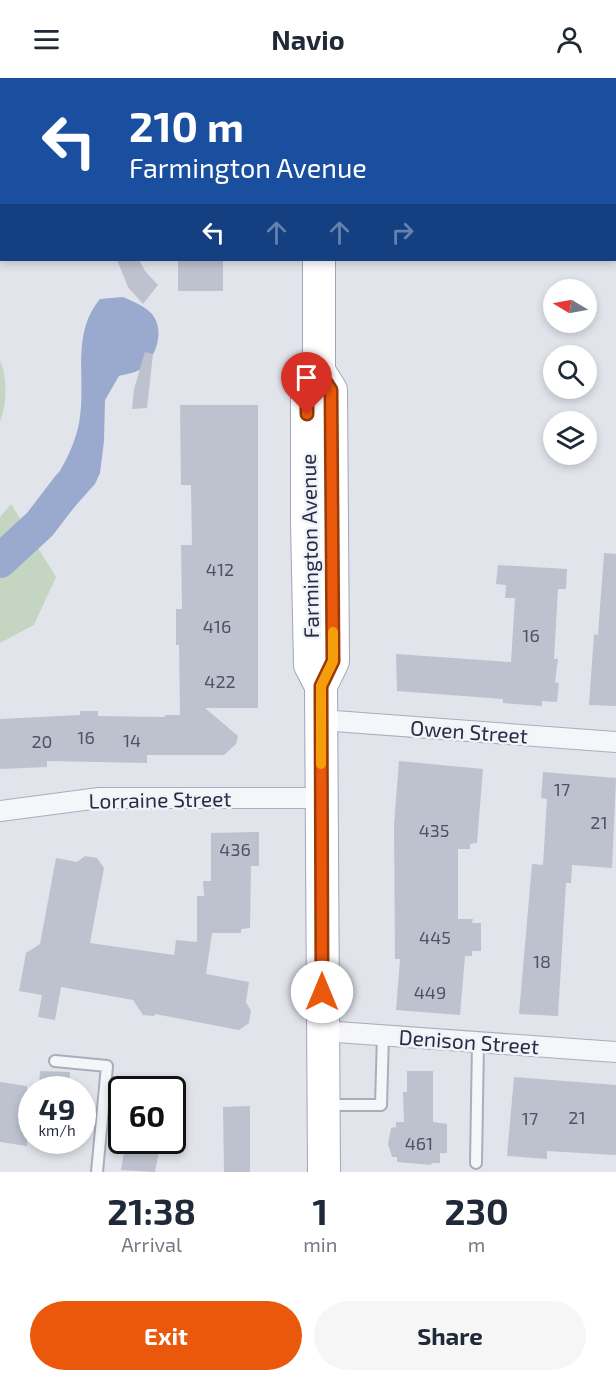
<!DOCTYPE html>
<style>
body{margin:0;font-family:"Exo 2",sans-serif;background:#f6f6f7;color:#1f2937;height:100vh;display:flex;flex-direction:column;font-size:22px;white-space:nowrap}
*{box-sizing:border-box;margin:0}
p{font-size:20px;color:#747a83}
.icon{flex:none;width:33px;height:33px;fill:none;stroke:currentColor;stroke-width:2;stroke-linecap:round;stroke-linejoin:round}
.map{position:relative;height:1094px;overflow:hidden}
.panel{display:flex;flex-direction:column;background:#fff;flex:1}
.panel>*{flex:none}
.guide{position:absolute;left:0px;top:0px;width:616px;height:183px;box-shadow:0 3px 9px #0003;background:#1a4fa0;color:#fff;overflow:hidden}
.needle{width:39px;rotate:280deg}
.fabs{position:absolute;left:543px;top:201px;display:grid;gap:12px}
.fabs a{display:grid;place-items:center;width:54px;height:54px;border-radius:50%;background:#fff;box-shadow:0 3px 9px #0003;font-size:30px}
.speed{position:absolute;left:18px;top:998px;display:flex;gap:12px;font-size:30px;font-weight:700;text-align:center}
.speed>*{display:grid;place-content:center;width:78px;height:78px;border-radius:50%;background:#fff;box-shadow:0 3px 9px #0003;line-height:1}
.speed small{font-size:15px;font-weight:400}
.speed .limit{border:3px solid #111;border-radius:9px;background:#fff;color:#111}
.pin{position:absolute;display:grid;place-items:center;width:51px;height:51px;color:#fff;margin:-62px -26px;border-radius:50% 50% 50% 0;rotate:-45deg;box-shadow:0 0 6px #0007}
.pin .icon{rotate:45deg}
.me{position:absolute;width:66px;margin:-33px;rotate:0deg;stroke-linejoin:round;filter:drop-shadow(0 0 4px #0008)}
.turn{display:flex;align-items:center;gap:21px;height:126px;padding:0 30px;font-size:27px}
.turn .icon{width:78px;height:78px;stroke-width:2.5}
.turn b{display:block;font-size:42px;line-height:51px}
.lanes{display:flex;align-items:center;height:57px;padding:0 30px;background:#0003;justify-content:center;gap:30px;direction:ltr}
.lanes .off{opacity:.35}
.eta{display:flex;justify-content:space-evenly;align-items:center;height:102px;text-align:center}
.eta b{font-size:36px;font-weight:700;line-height:42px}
.primary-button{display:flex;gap:12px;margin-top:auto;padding:12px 30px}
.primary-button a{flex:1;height:69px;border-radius:36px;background:#ea580c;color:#fff;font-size:24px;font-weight:700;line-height:69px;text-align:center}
.primary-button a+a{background:#f6f6f7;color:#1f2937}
header{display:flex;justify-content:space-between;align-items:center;height:78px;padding:0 30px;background:#fff;font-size:27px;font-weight:700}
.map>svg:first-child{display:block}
.green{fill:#c4d6c2}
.water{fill:#9aaacf}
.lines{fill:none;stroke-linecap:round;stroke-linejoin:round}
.river{stroke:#9aaacf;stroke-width:34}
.building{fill:#bec2cf}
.service-casing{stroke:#aaadba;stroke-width:14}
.minor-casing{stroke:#aaadba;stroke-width:22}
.primary-casing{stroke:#a0a5b9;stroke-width:34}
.service{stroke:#f5f6f9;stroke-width:10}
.minor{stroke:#f5f6f9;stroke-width:20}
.secondary{stroke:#fff;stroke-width:28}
.primary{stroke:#fff;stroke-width:32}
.route-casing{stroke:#983908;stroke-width:15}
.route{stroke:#ea580c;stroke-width:10}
.slow{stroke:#f59e0b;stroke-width:10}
.labels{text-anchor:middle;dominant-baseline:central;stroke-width:5;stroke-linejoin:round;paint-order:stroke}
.number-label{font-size:18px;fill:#4e5268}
.street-label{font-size:21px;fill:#282d45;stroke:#f2f3f9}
</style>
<header><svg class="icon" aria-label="menu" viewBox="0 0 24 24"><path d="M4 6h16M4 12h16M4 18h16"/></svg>Navio<svg class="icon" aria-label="person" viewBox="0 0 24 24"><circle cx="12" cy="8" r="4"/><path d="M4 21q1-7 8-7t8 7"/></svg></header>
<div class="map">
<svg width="616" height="1094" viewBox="0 0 616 1094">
<rect width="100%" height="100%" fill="#e2e4ec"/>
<!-- green -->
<path class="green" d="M0 282C8 302 7 324 0 344Z
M11 426 56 499 34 547 0 565V439Z"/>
<!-- water -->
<path class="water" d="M123 219C132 223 145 228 152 236 165 252 157 279 141 291 135 295 126 296 119 298L105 322 104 363 100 395 95 406 51 455 40 446 35 430C53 405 73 377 79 345 87 302 70 257 100 221Z"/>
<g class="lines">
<!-- river -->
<path class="river" d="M0 483 40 446 69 408"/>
</g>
<!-- building -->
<path class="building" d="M117 182H139L145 193 158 207 143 226 128 209Z
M178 182H223V213H178Z
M145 274 153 276 147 330 132 331 134 311Z
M180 327H258V630H205L238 658 236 666 224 677H147V685L47 683V689L0 691V641L80 637V633H98V638L165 639V637H180L179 567H176V531H182L181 467H192L191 407H181Z
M604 475 616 476V628L589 627 594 556 598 557Z
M498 487 567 491 566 511H558L554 581H558L555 604 559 605 557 624 542 623V628L503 625V621L397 613 396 576 511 584 515 520H505L506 507 496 506Z
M399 683 483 691 477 765 470 766V771H458V841H473L472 845H481V873H472V878H465L460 937 396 932 400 881H395L394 746Z
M543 694 616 700 612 790 572 787 571 805H566L558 938 519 936 532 786 543 787 547 721 541 720Z
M259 754V788H251L250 850 241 851V855H212L206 896 249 904 246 924 251 933 249 945 239 952 155 936 154 938 143 937 133 922 61 909 55 942 38 939 42 917 19 913 26 875 40 866 56 780 77 784 85 778 97 780 104 790 90 865 174 877 176 862 197 864V818H204L203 803H211V755Z
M40 993 70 994 69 1011H39Z
M407 993H433V1044L447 1046V1075H440V1085H432L431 1087 397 1084V1079H392L388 1066 391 1050 396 1049V1044H404L403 1014H407Z
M514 999 616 1007V1077L547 1073V1081L507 1078Z
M0 1004 27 1008V1068L0 1064Z
M250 1028V1094H224L223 1029Z
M126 1062H161L155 1094 121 1092Z"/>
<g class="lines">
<!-- service casing -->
<g class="service-casing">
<path id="service" d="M55 983 107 988 97 1094
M327 1027H381L383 957
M476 1085 478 964"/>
</g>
<!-- minor casing -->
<g class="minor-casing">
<path id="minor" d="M321 642 616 664
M0 733 99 720H321
M323 953 616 974"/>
</g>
<!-- primary casing -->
<g class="primary-casing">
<path id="primary" d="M319 2 320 0
M319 182V293L307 315V445L310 587 321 608
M319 293 331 312 333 583 321 608 324 1094"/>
</g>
<!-- service -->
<use href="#service" class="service"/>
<!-- minor -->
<use href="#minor" class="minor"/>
<!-- secondary -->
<path class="secondary" d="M288 0 299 2"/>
<!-- primary -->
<use href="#primary" class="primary"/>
</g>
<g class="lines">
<!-- route casing -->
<g class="route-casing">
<path id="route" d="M307 336V315L319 293 331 312 333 583 321 608 322 914"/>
</g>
<!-- route -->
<use href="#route" class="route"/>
<!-- slow -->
<path class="slow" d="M321 686V608L333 583V554"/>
</g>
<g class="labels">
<!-- number labels -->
<g class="number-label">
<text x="220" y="491">412</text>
<text x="217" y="548">416</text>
<text x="531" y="557">16</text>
<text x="220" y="603">422</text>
<text x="86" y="659">16</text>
<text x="132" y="662">14</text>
<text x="42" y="663">20</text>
<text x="562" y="711">17</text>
<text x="599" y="744">21</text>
<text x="434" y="752">435</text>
<text x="235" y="771">436</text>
<text x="435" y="859">445</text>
<text x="542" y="883">18</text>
<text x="430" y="914">449</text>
<text x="577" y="1039">21</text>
<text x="530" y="1040">17</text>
<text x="419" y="1065">461</text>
</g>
<!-- street labels -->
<g class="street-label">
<text transform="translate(309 468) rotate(-91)">Farmington Avenue</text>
<text transform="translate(469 653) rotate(4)">Owen Street</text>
<text transform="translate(160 721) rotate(-1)">Lorraine Street</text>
<text transform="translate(469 963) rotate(4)">Denison Street</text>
</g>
</g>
</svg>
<div class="fabs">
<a><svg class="needle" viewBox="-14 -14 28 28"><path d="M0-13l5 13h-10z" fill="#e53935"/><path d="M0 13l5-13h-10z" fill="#747a83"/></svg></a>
<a><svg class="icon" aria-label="search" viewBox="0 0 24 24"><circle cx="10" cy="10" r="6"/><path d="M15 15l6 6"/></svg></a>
<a><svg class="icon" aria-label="layers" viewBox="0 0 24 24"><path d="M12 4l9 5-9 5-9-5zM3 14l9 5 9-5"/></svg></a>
</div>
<div class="speed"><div>49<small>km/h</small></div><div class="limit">60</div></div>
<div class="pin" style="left:307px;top:336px;background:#d93025"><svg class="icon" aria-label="arrive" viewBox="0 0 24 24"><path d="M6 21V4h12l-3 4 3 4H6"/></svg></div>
<svg class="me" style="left:322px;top:914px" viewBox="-20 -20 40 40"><circle r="19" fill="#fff"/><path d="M0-13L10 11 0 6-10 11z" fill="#ea580c"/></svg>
<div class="guide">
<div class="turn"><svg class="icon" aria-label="left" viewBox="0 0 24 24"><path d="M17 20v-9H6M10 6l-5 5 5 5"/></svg><div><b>210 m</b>Farmington Avenue</div></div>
<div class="lanes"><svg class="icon" aria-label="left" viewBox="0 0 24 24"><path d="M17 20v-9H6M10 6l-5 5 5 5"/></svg><svg class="icon off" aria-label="ahead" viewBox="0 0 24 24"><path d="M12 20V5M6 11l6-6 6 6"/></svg><svg class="icon off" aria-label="ahead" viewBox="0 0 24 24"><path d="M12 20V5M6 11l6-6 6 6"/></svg><svg class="icon off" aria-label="right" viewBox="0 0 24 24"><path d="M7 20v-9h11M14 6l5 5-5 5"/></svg></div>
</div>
</div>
<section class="panel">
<div class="eta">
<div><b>21:38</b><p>Arrival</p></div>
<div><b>1</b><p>min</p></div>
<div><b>230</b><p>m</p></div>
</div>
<div class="primary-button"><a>Exit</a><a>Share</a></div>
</section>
